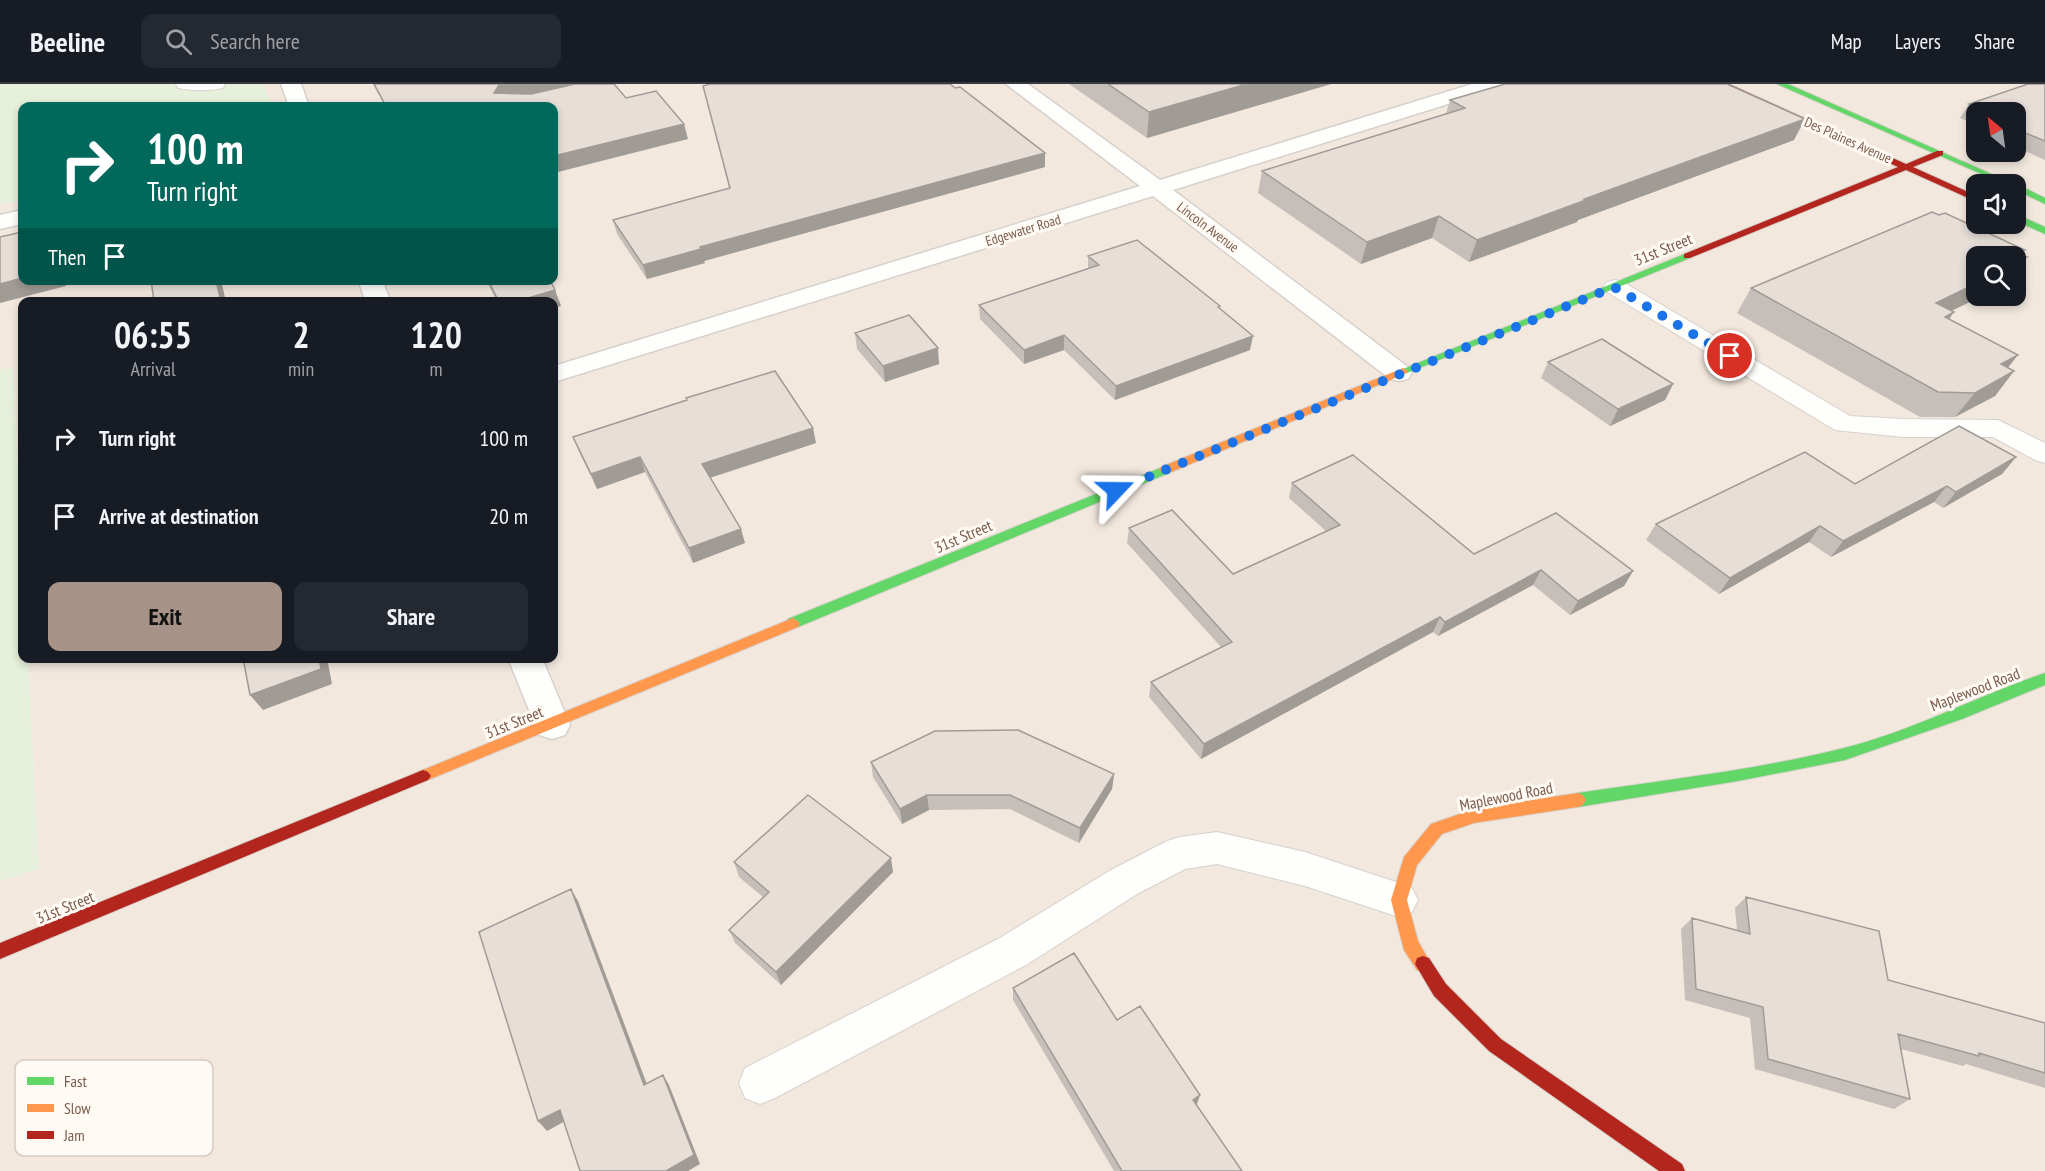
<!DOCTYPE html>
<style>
body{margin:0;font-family:"PT Sans Narrow",sans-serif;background:#242831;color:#f1f3f6;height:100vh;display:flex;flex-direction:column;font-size:22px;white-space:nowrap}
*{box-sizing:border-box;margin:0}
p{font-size:20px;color:#9ea1a6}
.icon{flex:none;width:33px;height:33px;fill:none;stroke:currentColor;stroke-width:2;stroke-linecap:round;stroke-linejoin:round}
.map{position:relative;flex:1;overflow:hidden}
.drawer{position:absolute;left:18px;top:213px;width:540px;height:366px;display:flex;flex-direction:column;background:#171b24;border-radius:12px;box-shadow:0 3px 9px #0003}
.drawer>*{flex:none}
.banner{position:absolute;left:18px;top:18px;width:540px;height:183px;border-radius:12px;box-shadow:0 3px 9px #0003;background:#00695c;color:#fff;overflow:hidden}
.needle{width:39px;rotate:331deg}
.fabs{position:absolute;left:1966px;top:18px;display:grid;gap:12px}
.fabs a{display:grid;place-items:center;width:60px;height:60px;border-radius:12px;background:#171b24;box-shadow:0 3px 9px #0003;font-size:30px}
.pin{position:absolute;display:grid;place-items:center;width:51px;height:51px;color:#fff;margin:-26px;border:3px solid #fff;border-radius:50%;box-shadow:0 2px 6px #0007}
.me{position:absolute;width:66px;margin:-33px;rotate:67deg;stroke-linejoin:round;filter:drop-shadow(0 0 4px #0008)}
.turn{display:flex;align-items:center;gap:21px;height:126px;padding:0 30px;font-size:27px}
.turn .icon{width:78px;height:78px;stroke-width:2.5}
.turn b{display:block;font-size:42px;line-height:51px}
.then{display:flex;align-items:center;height:57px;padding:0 30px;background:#0003;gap:12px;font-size:22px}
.eta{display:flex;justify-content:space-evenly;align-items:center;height:102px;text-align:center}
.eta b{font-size:36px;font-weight:600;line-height:42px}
.button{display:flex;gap:12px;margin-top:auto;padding:12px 30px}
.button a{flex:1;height:69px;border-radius:12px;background:#a69286;color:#111;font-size:24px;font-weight:600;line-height:69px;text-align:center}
.button a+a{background:#242831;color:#f1f3f6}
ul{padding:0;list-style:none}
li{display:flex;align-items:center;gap:18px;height:78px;padding:0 30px}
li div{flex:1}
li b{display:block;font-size:22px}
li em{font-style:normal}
header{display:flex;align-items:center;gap:36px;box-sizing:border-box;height:84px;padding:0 30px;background:#171b24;border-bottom:2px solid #363941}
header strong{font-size:28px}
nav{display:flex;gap:33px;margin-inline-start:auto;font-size:21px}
.search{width:420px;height:54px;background:#242831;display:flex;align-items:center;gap:15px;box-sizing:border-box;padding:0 21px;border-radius:12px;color:#9ea1a6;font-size:22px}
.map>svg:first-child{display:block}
.residential{fill:#f2e8de;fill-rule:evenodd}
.green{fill:#e7f0db}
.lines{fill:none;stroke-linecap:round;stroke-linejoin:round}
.lane-casing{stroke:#d7d1cb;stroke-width:2}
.street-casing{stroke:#d7d1cb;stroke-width:3}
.fast-casing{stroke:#d9d2cb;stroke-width:2}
.slow-casing{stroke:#d9d2cb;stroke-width:2}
.jam-casing{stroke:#d9d2cb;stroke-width:2}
.lane{fill:#fefefd;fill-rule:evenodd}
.street{fill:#fefefd;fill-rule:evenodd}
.fast{fill:#63d668;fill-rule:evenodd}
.slow{fill:#ff974d;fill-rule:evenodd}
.jam{fill:#b3261e;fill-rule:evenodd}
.wall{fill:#c6bfb9}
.shaded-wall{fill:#a19b96}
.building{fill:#e6ded7;stroke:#a19b96;stroke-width:1.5}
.route{stroke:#1a73e8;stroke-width:10;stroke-dasharray:0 18}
.labels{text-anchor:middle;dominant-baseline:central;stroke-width:6;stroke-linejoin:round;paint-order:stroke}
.far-street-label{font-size:14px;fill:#7a5c4d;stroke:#fffaf3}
.street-label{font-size:16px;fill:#7a5c4d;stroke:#fffaf3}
.key{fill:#fffaf3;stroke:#d7cbc1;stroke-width:1.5}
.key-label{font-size:16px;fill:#7a5c4d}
</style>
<header>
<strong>Beeline</strong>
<div class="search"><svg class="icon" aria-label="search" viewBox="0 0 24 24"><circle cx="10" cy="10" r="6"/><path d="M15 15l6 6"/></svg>Search here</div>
<nav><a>Map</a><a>Layers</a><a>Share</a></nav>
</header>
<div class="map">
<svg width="2045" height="1087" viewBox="0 0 2045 1087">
<rect width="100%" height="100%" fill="#f9f5f0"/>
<!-- residential -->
<path class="residential" d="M263 0H2045V1087H0V797L39 785 28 575 554 574V218H22V465L13 283 0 286V121L22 116V196H554V22H272ZM1977 28H2016V68H1977ZM1977 100H2016V140H1977ZM1977 172H2016V212H1977Z"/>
<!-- green -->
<path class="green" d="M0 0H263L272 22H22V116L0 121Z
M13 283 22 465V574L28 575 39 785 0 797V286Z"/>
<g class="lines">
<!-- lane casing -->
<g class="lane-casing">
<path id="lane" d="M176 0H225L223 4C209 7 192 7 178 4Z
M1615 196 1623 198 1850 332 1903 335 1998 336 2045 359V379L2035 376 1993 353H1903L1835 346 1607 208 1603 203 1607 198Z
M1217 748 1305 768 1399 799 1412 804 1418 816 1412 828 1399 833 1305 802 1217 780 1185 785 1137 810 1026 881 775 1014 760 1020 745 1014 739 999 745 984 998 855 1111 786 1167 757 1180 753Z"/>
</g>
<!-- street casing -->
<g class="street-casing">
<path id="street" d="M281 0H301L309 22H289Z
M1006 0H1028L1160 96 1472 0H1502L1499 4 1173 106 1408 283 1412 289 1408 295 1399 297 1390 295 1153 112 554 298V282L1140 102Z
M22 126V140L0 145V131Z
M358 196H382L391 218H366Z
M508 574H542L570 641 565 651 552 655 539 651Z"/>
</g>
<!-- fast casing -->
<g class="fast-casing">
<path id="fast" d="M1777 0H1788L2014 100H2004Z
M2015 100 2019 101 2045 114V120L2016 106Z
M2016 130 2045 143V150L2016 137Z
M1687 169 1692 172 1690 174 1407 289H1399L1398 287Z
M1165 382 1169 383 1171 386 1169 389 798 543H788L786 539 788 535Z
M2045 589V601L1962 635 1845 676 1738 697 1578 723 1573 721 1570 716 1573 711 1578 709C1666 696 1757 686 1844 664 1913 647 1977 612 2045 589Z"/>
</g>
<!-- slow casing -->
<g class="slow-casing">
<path id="slow" d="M1403 284 1408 287 1407 289 1169 389 1165 390 1159 386 1161 383Z
M793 534 800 539 798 543 428 696 423 698 418 696 415 692 418 688Z
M1578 709 1583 711 1586 716 1583 721 1578 723 1474 739 1442 750 1417 781 1407 816 1418 857 1431 880 1429 886 1423 888 1417 886 1404 866 1391 816 1404 773 1431 740 1474 725Z"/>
</g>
<!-- jam casing -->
<g class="jam-casing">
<path id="jam" d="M1718 0H1729L1906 80 1937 67H1943V71L1913 83 1977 112V118L1906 86 1690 174H1684V170L1898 83Z
M423 686 428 688 431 692 428 696 0 875V859Z
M1423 872 1429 874 1446 900 1501 955 1682 1080 1685 1087H1659L1489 967 1434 912 1415 880 1417 874Z"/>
</g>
<!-- lane -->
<use href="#lane" class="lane"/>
<!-- street -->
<use href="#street" class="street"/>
<!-- fast -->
<use href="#fast" class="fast"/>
<!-- slow -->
<use href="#slow" class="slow"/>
<!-- jam -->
<use href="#jam" class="jam"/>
</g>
<!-- wall -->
<path class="wall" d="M373 0H573L531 10 626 14 688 55 554 22H385Z
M1069 0H1331L1147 54Z
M2045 0V76L2016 63V28H1977V41L1960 34 1969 20Z
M703 2 1045 69V83L704 177 705 179 647 195 617 150 613 136 729 104Z
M1450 16 1794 56 1578 136 1577 138 1469 178 1432 154 1361 180 1258 109 1262 87 1446 30Z
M2025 166 2022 171 2027 173 2016 188V172L1951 227 1949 236 2008 284 2014 287 1995 312 1955 333H1920L1737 229 1751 204Z
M1088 172 1219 224 1250 266 1115 316 1064 266 1024 280 980 235 979 221 1088 184Z
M486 196H550L561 222 554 218H497Z
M855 249 939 280 885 298 857 265Z
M1548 278 1673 300 1665 316 1610 342 1541 294Z
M573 353 816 359 710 394 745 459 693 479 645 388 597 405 579 368Z
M2016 373 2002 390 1943 424 1934 418 1831 473 1809 458 1719 510 1646 456 1656 440 1855 400Z
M1292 399 1474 470 1633 487 1624 502 1570 531 1533 501 1438 552 1433 548 1201 675 1149 613 1151 598 1221 563 1127 459 1129 444 1233 490 1326 447 1289 414Z
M871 678 1114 690 1112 705 1079 759 1010 725 929 726 902 740 873 693Z
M734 778 893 788 781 901 735 859 729 846 763 813 739 793Z
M1746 813 1888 896 2045 939V1004L1966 980 1963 982 1901 965 1910 1015 1894 1025 1755 985 1750 934 1685 916 1681 845 1692 834 1737 846 1735 824Z
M1013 904 1117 936 1197 1021 1242 1087H1114L1013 916Z"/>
<!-- shaded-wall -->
<path class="shaded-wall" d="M504 0H573L504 16 494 9 499 1Z
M1247 0H1331L1147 54 1149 28Z
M1805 35 1794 56 1578 136 1577 138 1469 178 1477 156 1584 115Z
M684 40 688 55 554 89V72Z
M1045 69V83L704 177 705 179 647 195 643 181 700 163Z
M1439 132 1432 154 1361 180 1367 158Z
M2027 173 2016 188V179Z
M22 194V196H66V202L0 219V200Z
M216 196H221L226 218H221Z
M1977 199V212H1982L1919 243 1936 219Z
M555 206 561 222 554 224V218H515Z
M1954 228 1937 253 1945 233Z
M1064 251V266L1024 280V266Z
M1253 252 1250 266 1115 316 1116 302Z
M938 264 939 280 885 298 883 282Z
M2018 271 1999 295 2014 287 1995 312 1955 333 1975 309 2001 280Z
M1673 300 1665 316 1610 342 1618 325Z
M813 344 816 359 706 395 702 380Z
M640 373 645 388 597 405 591 390Z
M2016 373 2002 390 1943 424 1956 408Z
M1947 402 1934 418 1831 473 1843 457Z
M1820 442 1809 458 1719 510 1730 494Z
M741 445 745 459 693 479 689 464Z
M1541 486 1533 501 1438 552 1445 538Z
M1633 487 1624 502 1570 531 1578 517Z
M1440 533 1433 548 1201 675 1204 660Z
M319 574H327L332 600 263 626 250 611Z
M1114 690 1112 705 1079 759 1080 744Z
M927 711 929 726 902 740 900 725Z
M891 774 893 788 781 901 776 888Z
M571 805 578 817 651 1011 644 1001Z
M663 991 669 1001 700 1080 688 1087H666Z
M1200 1011 1196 1023 1193 1016Z
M560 1026 569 1035 547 1047 538 1037Z"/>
<!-- building -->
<path class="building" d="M374 0H504L499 1 494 9 531 10 575 0H614L626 14 656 7 684 40 554 72V22H386Z
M710 0H950L955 4 960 3 1045 69 700 163 701 165 643 181 613 136 730 104 703 2Z
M1108 0H1247L1149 28Z
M1505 0H1727L1805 35 1584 115 1586 116 1477 156 1439 132 1367 158 1262 87 1465 24 1450 16Z
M2028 0H2045V57L2016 45V28H1990L1969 20Z
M1932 128 1939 131 1945 129 2025 166 2018 170 2027 173 2016 179V172H1977V199L1936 219 1954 228 1945 233 2018 271 2001 280 2014 287 1975 309 1938 308 1751 204Z
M22 148V194L0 200V153Z
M1137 156 1220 222 1218 223 1253 252 1116 302 1064 251 1024 266 979 221 1099 181 1088 172Z
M151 196H216L221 218H154Z
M488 196H550L555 206 515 218H499Z
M909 231 938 264 883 282 855 249Z
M1602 255 1673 300 1618 325 1548 278Z
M775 287 813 344 702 380 741 445 689 464 640 373 591 390 573 353 687 316 686 314Z
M1959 342 2016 373 1956 408 1947 402 1843 457 1820 442 1730 494 1656 440 1805 368 1855 400Z
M1353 371 1474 470 1556 429 1633 487 1578 517 1541 486 1445 538 1440 533 1204 660 1151 598 1232 558 1129 444 1172 426 1233 490 1340 441 1292 399Z
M243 574H319L321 585 250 611Z
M1018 646 1114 690 1080 744 1010 711H927L900 725 871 678 935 647Z
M808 711 891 774 776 888 729 846 769 808 734 778Z
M571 805 644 1001 663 991 694 1071 666 1087H580L560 1026 538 1037 479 848Z
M1746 813 1879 847 1888 896 2045 939V989L1979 969V972L1898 950 1910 1015 1768 975 1763 923 1696 905 1692 834 1750 850Z
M1074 869 1117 936 1140 922 1200 1011 1193 1016 1242 1087H1122L1013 904Z"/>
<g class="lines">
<!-- route -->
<path class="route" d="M1116 406 1614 203 1730 272"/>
</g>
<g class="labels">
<!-- far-street labels -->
<g class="far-street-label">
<text transform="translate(1848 56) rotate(24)">Des Plaines Avenue</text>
<text transform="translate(1208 143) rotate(37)">Lincoln Avenue</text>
<text transform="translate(1023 146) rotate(-17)">Edgewater Road</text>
</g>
<!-- street labels -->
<g class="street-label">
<text transform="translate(1663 165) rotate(-22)">31st Street</text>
<text transform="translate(963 452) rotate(-23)">31st Street</text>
<text transform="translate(1975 605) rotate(-21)">Maplewood Road</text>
<text transform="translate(514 638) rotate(-22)">31st Street</text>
<text transform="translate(1506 712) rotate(-11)">Maplewood Road</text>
<text transform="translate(65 823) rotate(-22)">31st Street</text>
</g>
</g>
<!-- legend -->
<rect x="15" y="976" width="198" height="96" rx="9" class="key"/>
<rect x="27" y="993" width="27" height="8" fill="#63d668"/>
<rect x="27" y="1020" width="27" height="8" fill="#ff974d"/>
<rect x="27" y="1047" width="27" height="8" fill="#b3261e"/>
<g class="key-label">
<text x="64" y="1003">Fast</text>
<text x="64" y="1030">Slow</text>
<text x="64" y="1057">Jam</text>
</g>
</svg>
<div class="fabs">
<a><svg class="needle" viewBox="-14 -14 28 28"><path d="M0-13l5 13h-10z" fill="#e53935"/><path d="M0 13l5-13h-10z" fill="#9ea1a6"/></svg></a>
<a><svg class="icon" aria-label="sound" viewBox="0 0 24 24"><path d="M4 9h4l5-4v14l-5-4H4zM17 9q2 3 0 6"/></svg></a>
<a><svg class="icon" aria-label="search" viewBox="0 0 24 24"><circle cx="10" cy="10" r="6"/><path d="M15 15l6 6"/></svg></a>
</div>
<div class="pin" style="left:1730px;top:272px;background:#d93025"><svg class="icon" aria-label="arrive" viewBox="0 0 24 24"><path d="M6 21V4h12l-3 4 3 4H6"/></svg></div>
<svg class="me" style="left:1116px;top:406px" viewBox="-20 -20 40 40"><path d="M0-17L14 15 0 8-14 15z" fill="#1a73e8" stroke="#fff" stroke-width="4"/></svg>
<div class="banner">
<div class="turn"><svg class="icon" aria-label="right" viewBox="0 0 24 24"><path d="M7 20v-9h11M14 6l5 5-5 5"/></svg><div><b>100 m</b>Turn right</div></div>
<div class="then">Then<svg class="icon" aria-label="arrive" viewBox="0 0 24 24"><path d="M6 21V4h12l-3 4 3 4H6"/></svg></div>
</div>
<section class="drawer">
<div class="eta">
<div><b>06:55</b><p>Arrival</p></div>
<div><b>2</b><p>min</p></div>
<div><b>120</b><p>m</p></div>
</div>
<ul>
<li><svg class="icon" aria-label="right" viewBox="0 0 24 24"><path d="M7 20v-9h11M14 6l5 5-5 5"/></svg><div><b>Turn right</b></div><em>100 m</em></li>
<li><svg class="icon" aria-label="arrive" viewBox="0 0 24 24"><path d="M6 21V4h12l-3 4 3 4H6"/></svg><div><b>Arrive at destination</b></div><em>20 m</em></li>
</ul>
<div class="button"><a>Exit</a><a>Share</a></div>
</section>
</div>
